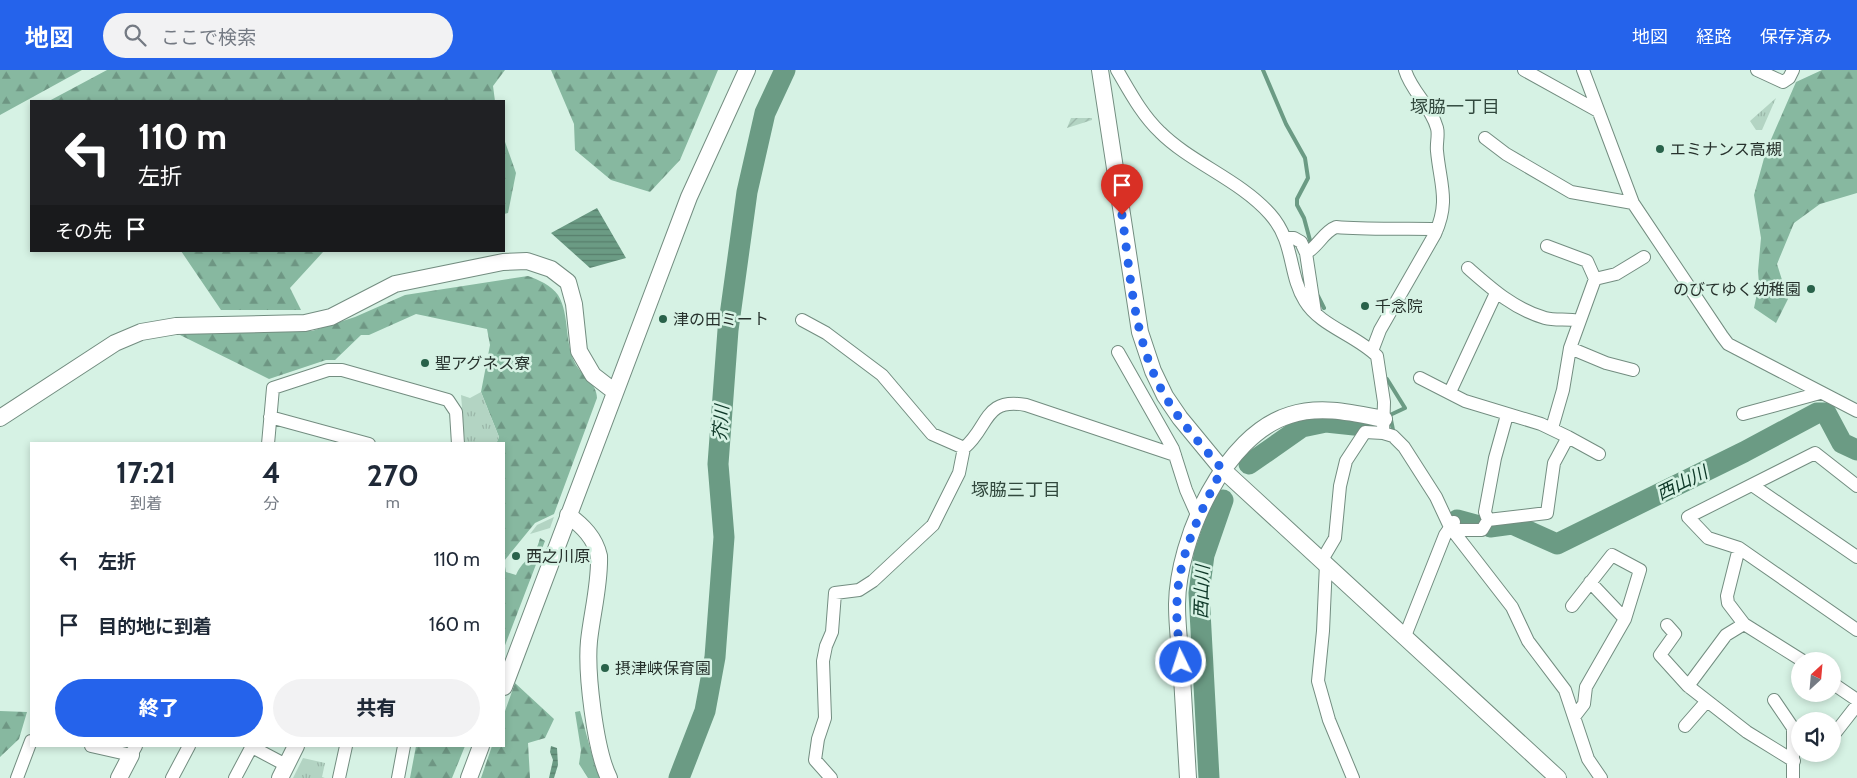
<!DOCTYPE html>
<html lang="ja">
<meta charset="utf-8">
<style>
body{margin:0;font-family:Cabin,"Noto Sans JP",sans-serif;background:#f2f2f3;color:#1f2937;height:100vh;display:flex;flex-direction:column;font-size:19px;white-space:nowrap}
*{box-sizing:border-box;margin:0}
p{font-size:16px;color:#747a83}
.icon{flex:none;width:28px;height:28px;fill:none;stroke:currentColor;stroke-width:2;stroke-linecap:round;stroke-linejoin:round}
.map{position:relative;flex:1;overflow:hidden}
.drawer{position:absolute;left:30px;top:372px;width:475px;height:305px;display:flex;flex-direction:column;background:#fff;border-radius:0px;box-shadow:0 2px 8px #0003}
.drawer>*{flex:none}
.guide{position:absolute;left:30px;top:30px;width:475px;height:152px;border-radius:0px;box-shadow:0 2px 8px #0003;background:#202124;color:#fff;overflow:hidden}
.needle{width:32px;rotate:26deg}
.tools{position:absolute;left:1791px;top:582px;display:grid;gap:10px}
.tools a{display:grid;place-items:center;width:50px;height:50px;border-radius:50%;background:#fff;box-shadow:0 2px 8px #0003;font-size:25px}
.pin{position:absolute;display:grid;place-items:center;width:42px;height:42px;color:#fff;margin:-51px -21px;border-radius:50% 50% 50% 0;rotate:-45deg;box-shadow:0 0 5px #0007}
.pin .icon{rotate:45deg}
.me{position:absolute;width:55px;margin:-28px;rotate:356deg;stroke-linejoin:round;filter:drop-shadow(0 0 4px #0008)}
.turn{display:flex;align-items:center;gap:18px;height:105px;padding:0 25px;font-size:22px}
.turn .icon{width:65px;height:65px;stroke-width:2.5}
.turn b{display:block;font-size:35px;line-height:42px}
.then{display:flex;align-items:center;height:48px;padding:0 25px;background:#0003;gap:10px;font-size:19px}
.eta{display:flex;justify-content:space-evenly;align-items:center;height:85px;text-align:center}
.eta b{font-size:30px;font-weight:800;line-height:35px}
.action{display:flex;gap:10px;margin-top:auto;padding:10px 25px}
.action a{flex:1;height:58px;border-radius:30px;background:#2563eb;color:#fff;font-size:20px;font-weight:800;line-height:58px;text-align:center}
.action a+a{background:#f2f2f3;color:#1f2937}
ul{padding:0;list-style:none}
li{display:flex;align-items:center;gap:15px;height:65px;padding:0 25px}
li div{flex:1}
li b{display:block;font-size:19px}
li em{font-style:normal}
header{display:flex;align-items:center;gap:30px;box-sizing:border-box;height:70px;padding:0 25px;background:#2563eb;color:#fff}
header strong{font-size:24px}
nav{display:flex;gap:28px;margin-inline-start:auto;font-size:18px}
.search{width:350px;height:45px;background:#f2f2f3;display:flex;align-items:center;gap:12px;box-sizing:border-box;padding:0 18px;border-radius:28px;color:#747a83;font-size:19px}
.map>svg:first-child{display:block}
.grass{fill:#b3d4c3}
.forest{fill:url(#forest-firs)}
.park{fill:url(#park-tufts)}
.garden{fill:url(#garden-furrows)}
.water{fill:url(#water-rules)}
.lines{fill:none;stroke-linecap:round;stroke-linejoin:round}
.stream{stroke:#6b9b84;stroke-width:4}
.river{stroke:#6b9b84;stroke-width:21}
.minor-casing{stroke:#738d80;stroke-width:14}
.tertiary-casing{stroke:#738d80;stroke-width:18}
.minor{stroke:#fff;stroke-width:12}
.tertiary{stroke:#fff;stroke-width:16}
.route{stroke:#2563eb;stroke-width:9;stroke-dasharray:0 16.2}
.poi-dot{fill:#29624a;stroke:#d6f2e4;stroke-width:2}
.labels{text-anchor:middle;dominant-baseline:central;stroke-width:5;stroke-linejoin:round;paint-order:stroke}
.poi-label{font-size:16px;fill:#27322d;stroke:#d6f2e4;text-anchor:start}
.neighbourhood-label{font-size:18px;fill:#32493e;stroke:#d6f2e4}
.water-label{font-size:18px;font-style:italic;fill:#0d3727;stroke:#d6f2e4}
</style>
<header>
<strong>地図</strong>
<div class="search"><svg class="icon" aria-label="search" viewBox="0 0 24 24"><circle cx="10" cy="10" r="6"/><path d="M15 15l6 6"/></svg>ここで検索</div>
<nav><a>地図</a><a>経路</a><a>保存済み</a></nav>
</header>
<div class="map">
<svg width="1857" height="708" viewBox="0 0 1857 708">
<defs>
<pattern id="forest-firs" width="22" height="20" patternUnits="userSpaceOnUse" patternTransform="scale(1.25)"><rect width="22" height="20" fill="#87b8a0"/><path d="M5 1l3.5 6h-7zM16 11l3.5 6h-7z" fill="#6e9683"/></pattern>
<pattern id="park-tufts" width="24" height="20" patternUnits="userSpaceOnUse" patternTransform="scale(1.25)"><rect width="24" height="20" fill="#b3d4c3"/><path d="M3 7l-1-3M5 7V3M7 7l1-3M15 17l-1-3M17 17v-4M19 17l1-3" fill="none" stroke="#9ab6a8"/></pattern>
<pattern id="garden-furrows" width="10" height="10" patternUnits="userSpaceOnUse" patternTransform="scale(1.25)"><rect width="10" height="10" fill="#b3d4c3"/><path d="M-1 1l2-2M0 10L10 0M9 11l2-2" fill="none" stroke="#9ab6a8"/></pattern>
<pattern id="water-rules" width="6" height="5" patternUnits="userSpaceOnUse" patternTransform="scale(1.25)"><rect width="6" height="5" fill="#6b9b84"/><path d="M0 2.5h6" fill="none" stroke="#587f6c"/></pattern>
</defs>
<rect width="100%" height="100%" fill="#d6f2e4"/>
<!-- grass -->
<path class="grass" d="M554 447 550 458 530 464 537 455Z"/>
<!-- forest -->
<path class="forest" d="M0 0H82L0 45Z
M107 0H505L493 16 495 31H49Z
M551 0H718L680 90 650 122 611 110 575 80 574 54Z
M1822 0H1857V123L1820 134 1794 153 1777 194 1788 229 1776 253 1754 238 1759 214 1758 201 1761 168 1754 125 1766 81 1796 12Z
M504 69 516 103 508 143 504 144Z
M181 181H322L323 182 290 218 301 240H221Z
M528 206C539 210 551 215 558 225 570 245 564 271 575 293 581 305 597 313 597 328L554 444 535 453 504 491 506 502 516 505C524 487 535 489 540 468L545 471 504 578V374H496L499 367 481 322 490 275 487 259 416 244 369 265H361L335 290H326L269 309 180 265 185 263 312 261 355 247 405 225Z
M515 613 554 649 545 668 528 673 530 708H481L492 676H504V644Z
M0 641 27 642 19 669 0 687Z
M580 641 595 696 602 708H588L579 694 581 680 575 642Z
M416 676H465L452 708H410Z"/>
<!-- park -->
<path class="park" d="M1776 28 1762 60H1756L1750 51Z
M481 322 499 367 496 374H465L461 325 470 328Z
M303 688 325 693 322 707 325 708H293Z"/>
<!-- garden -->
<path class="garden" d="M1071 48H1092V50L1067 58Z"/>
<!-- water -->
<path class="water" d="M597 138 626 188 590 198 551 163Z
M551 676 557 678 558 695 554 708H549L553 690 550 682Z"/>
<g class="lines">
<!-- stream -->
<path class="stream" d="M1263 0 1286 54 1305 88 1308 108 1297 129V135L1304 148 1311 174
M1318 226 1324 238
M1387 309 1405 338 1390 345 1393 360"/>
<!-- river -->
<path class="river" d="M1249 394 1302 357 1326 352 1373 357
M1457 450 1479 456
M1490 457 1512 454 1557 474 1744 382 1817 343H1826L1842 373 1857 380
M679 708 705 641 715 587 724 467 718 394 728 260 747 122 765 43 785 0
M1209 708 1199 523 1204 485 1223 430"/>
<!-- minor casing -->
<g class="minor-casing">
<path id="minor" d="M1117 0C1130 22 1142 45 1160 62 1191 93 1240 110 1270 144 1295 172 1288 204 1305 231 1320 256 1356 265 1377 286L1384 332 1383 363 1393 366 1404 377 1436 427 1450 457 1512 537 1528 571 1565 620 1588 689 1601 708
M1524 0 1598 41
M1583 0 1633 133 1722 266 1728 274 1857 341
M1757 0 1783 12 1789 8 1793 0
M1485 68 1506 84 1571 122 1633 133
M1286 168H1294L1301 172 1306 183 1315 242
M1547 176 1587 191 1595 209
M1306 183C1318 177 1323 162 1336 157 1370 160 1403 158 1437 159
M1468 198C1492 219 1514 239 1545 248 1556 251 1568 248 1579 251
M802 250 826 263 882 305 932 364 964 378C989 358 983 327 1026 335L1175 385
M1570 278 1606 293 1633 300
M1372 281 1380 260 1435 164C1450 131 1440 114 1437 81 1436 74 1439 65 1437 58 1431 36 1411 21 1405 0
M1118 282 1173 379 1186 420 1198 447
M1420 308 1465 331 1541 354 1568 367
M1450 322 1496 223
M1743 344 1820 323
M270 347 369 374
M1552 358 1563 320 1570 278 1595 209 1616 204 1644 187
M268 374 273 318 328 300H342L448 330 456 342 458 374
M1752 415 1857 487
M1857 416 1815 383 1688 447 1708 468 1739 478 1857 560
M1488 450 1485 442 1495 388 1507 345
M1453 460H1482L1488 450 1547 443 1554 393 1568 367 1599 384
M1739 478 1727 526 1728 533 1744 554
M1322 490 1335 468 1340 416 1346 391 1365 362 1383 363
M1326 494 1323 561 1318 611 1329 650 1353 708
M1590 512 1625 549
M1572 536 1612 485 1640 500 1625 549 1586 617 1584 634 1574 647
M1667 555 1675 564 1660 585 1688 616
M1405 566 1445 465 1454 452
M1832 613 1857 630
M1774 630 1793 658V708
M1685 656 1706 632
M1832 667 1857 635
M91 676 131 685 136 676
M252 677 286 695
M1794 691 1747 662 1688 616 1726 565 1744 554 1803 591
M17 708 31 671
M172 708 189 676
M235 708 252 676
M339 708 346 676
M398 708 404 676
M831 708 815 690 818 669 825 648 823 591 826 576 832 562 835 523 859 520 873 511 933 455 959 403 964 378"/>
</g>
<!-- tertiary casing -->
<g class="tertiary-casing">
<path id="tertiary" d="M1100 0 1140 262 1153 301 1165 326 1180 348 1222 399 1558 708
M0 348 115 273 141 262 176 256 305 253 331 247 395 214 503 192 527 191 551 199 568 212 574 234 579 281 593 305 615 322
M568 445C583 456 595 468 599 486 600 514 592 543 589 571 586 602 595 680 609 708
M504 617 689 127 747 0
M119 708 131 685
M280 708 296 676
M469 708 481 676
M1188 708C1186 669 1183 630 1181 590 1179 572 1177 552 1177 534 1178 469 1224 365 1290 345 1321 335 1353 343 1384 349"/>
</g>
<!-- minor -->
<use href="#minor" class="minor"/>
<!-- tertiary -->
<use href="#tertiary" class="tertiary"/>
</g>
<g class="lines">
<!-- route -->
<path class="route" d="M1122 145C1130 201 1133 262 1158 313 1174 346 1199 372 1222 399 1201 442 1178 484 1177 533 1176 553 1179 572 1181 592"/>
</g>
<!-- markers -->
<g class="poi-dot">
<circle cx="1660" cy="79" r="5"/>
<circle cx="1811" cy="219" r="5"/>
<circle cx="1365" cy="236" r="5"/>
<circle cx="663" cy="249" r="5"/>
<circle cx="425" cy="293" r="5"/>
<circle cx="516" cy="486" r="5"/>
<circle cx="605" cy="598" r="5"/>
</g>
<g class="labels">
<!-- poi labels -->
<g class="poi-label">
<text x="1670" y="79">エミナンス高槻</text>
<text x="1801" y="219" text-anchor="end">のびてゆく幼稚園</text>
<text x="1375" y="236">千念院</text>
<text x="673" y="249">津の田ミート</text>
<text x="435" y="293">聖アグネス寮</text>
<text x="526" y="486">西之川原</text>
<text x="615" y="598">摂津峡保育園</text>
</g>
<!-- neighbourhood labels -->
<g class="neighbourhood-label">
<text x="1455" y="37">塚脇一丁目</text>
<text x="1016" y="420">塚脇三丁目</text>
</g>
<!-- water labels -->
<g class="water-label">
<text transform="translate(721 353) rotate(-86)">芥川</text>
<text transform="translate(1682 413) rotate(-26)">西山川</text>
<text transform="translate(1202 522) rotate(-88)">西山川</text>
</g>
</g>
</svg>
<div class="tools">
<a><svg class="needle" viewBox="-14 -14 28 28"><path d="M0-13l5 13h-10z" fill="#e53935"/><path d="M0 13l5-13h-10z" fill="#747a83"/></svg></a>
<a><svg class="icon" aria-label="sound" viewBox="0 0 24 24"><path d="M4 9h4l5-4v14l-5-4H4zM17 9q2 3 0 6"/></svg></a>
</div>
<div class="pin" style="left:1122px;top:145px;background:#d93025"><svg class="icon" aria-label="arrive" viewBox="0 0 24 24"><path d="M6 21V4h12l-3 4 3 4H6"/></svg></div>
<svg class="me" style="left:1181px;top:592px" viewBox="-20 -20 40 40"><circle r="17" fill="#2563eb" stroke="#fff" stroke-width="3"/><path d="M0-11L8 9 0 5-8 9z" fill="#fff"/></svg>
<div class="guide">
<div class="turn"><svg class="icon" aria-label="left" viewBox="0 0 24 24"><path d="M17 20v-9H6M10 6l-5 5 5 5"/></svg><div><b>110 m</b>左折</div></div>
<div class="then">その先<svg class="icon" aria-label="arrive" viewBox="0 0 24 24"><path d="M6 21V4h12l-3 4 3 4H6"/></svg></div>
</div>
<section class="drawer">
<div class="eta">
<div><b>17:21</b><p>到着</p></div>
<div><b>4</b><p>分</p></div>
<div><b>270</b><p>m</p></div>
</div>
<ul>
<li><svg class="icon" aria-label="left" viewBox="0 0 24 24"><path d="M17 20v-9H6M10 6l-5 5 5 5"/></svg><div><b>左折</b></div><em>110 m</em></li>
<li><svg class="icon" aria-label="arrive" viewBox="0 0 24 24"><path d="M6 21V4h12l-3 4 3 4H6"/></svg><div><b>目的地に到着</b></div><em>160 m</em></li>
</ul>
<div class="action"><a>終了</a><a>共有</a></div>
</section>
</div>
